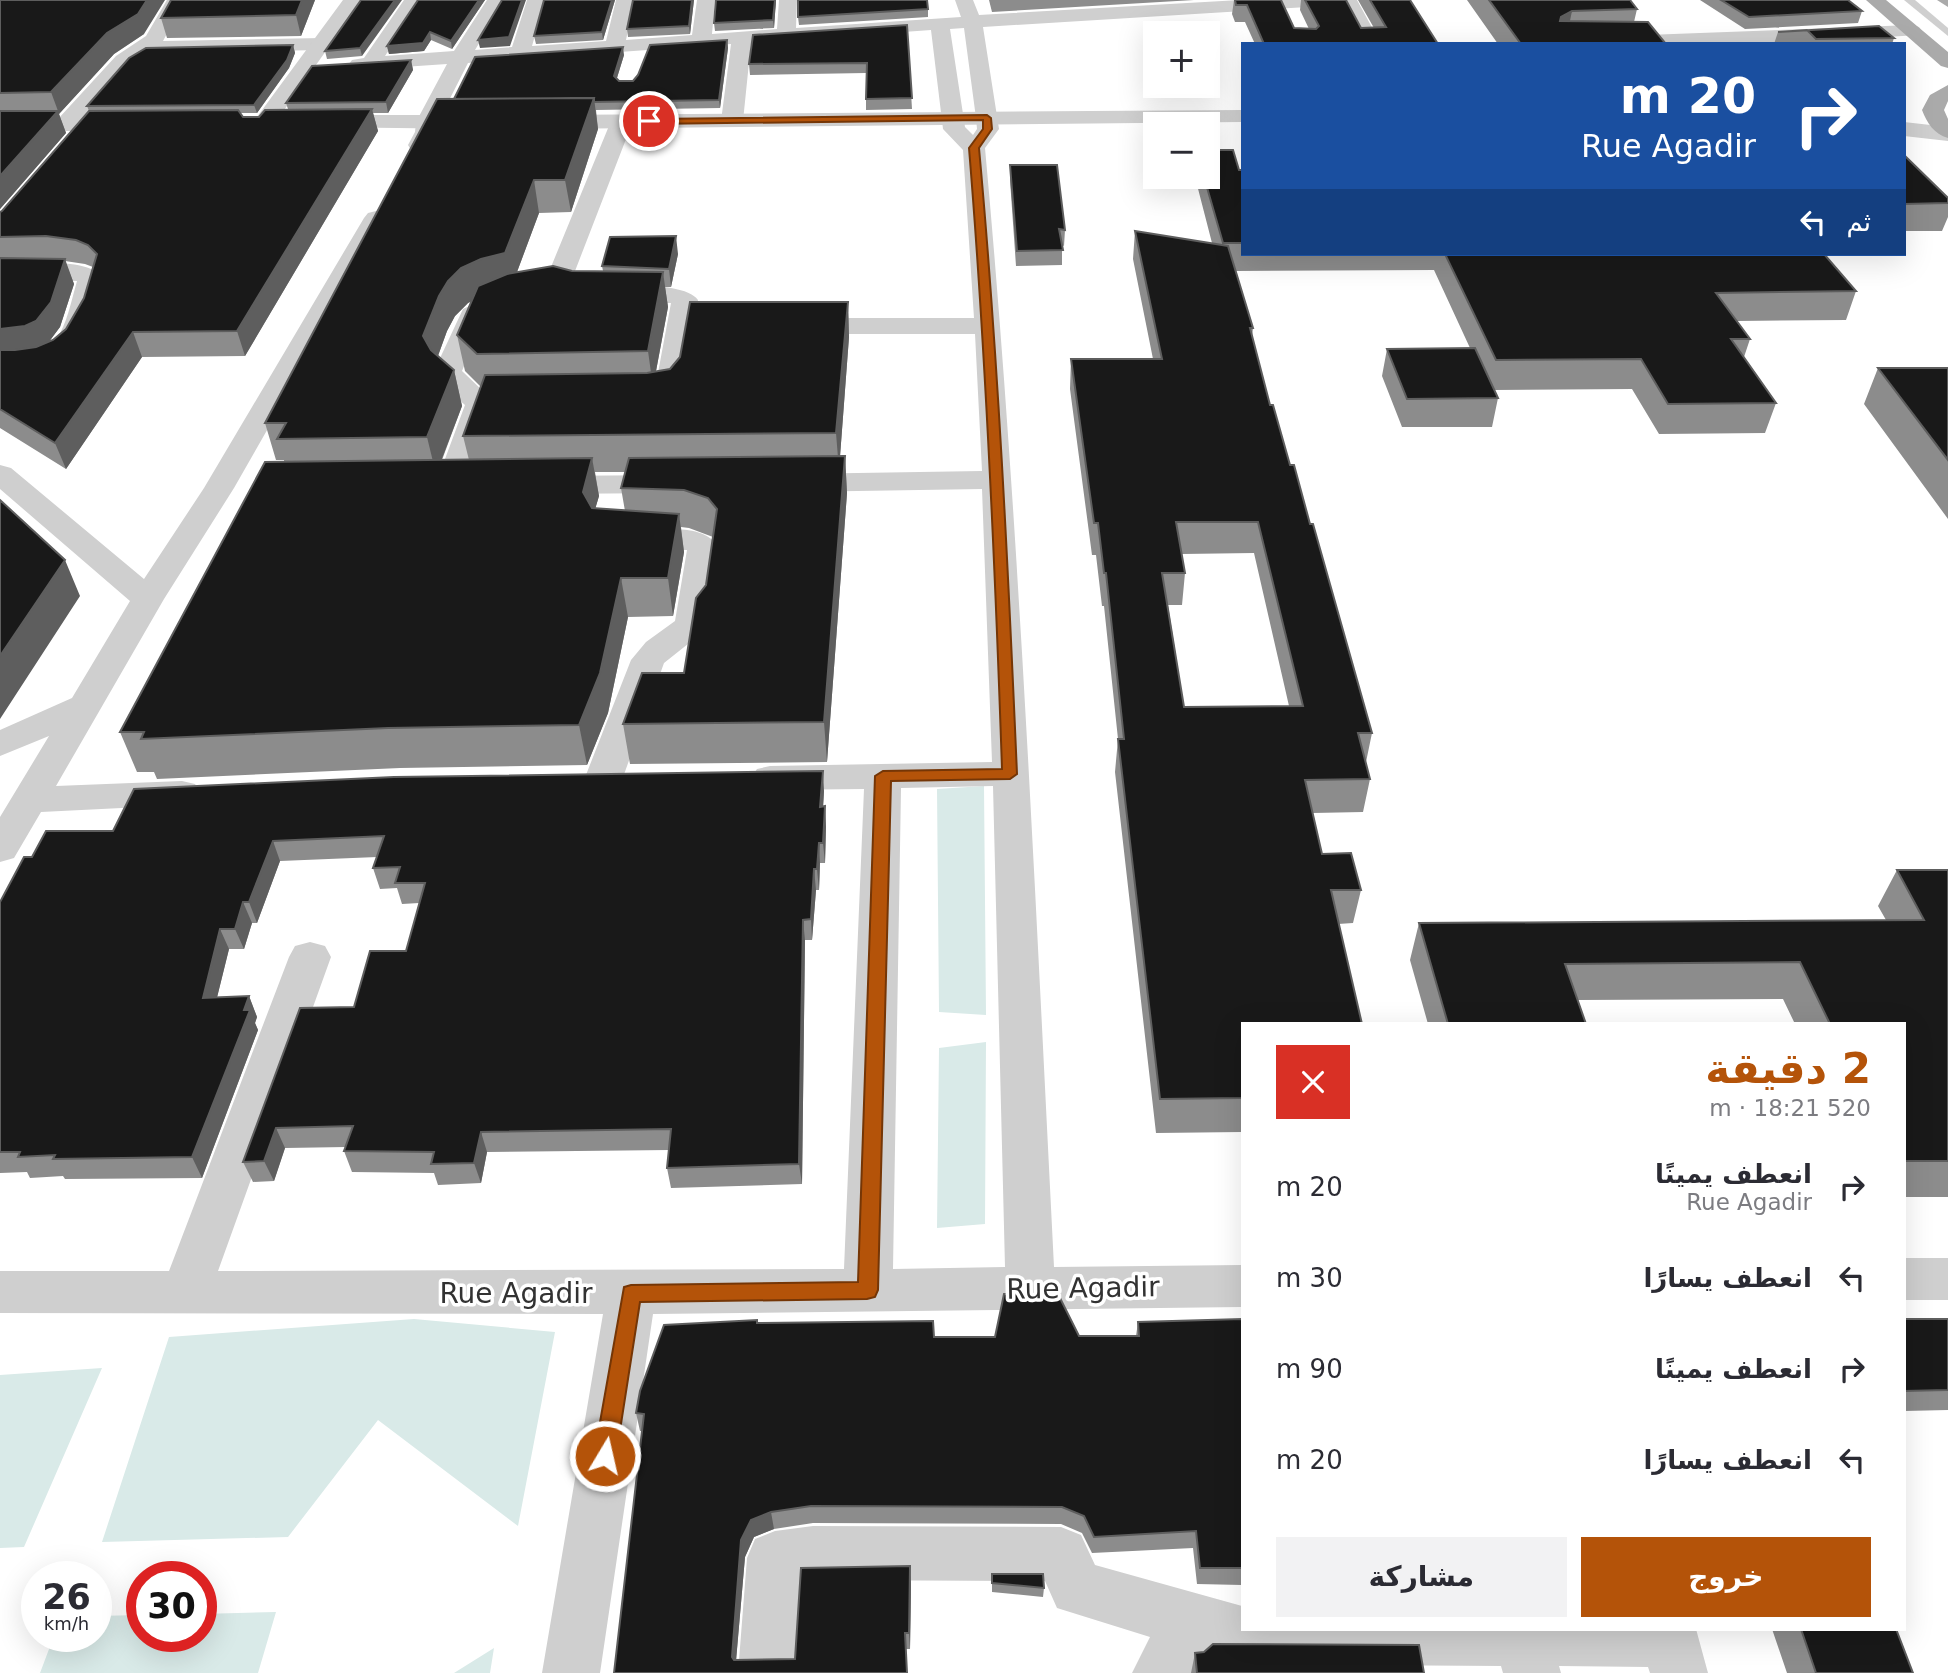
<!DOCTYPE html>
<html lang="ar">
<meta charset="utf-8">
<style>
body{margin:0;font-family:"DejaVu Sans",Cairo,sans-serif;background:#f2f2f3;color:#2b2b33;direction:rtl;height:100vh;display:flex;flex-direction:column;font-size:26px;white-space:nowrap}
*{box-sizing:border-box;margin:0}
p{font-size:23px;color:#7c7c81}
.icon{flex:none;width:38px;height:38px;fill:none;stroke:currentColor;stroke-width:2;stroke-linecap:round;stroke-linejoin:round}
.map{position:relative;flex:1;overflow:hidden;direction:ltr}
.panel{position:absolute;left:1241px;top:1022px;width:665px;height:609px;display:flex;flex-direction:column;background:#fff;border-radius:0px;box-shadow:0 7px 28px #0002;direction:rtl}
.panel>*{flex:none}
.top-card{position:absolute;left:1241px;top:42px;width:665px;height:214px;border-radius:0px;box-shadow:0 7px 28px #0002;direction:rtl;background:#1a4fa0;color:#fff;overflow:hidden}
.tools{position:absolute;left:1143px;top:21px;display:grid;gap:14px}
.tools a{display:grid;place-items:center;width:77px;height:77px;border-radius:0px;background:#fff;box-shadow:0 7px 28px #0002;font-size:35px}
.speed{position:absolute;left:21px;top:1561px;display:flex;gap:14px;font-size:35px;font-weight:700;text-align:center}
.speed>*{display:grid;place-content:center;width:91px;height:91px;border-radius:50%;background:#fff;box-shadow:0 7px 28px #0002;line-height:1}
.speed small{font-size:18px;font-weight:400}
.speed .limit{border:10px solid #d22;background:#fff;color:#111}
.pin{position:absolute;display:grid;place-items:center;width:60px;height:60px;color:#fff;margin:-30px;border:4px solid #fff;border-radius:50%;box-shadow:0 2px 7px #0007}
.me{position:absolute;width:77px;margin:-38px;rotate:9deg;stroke-linejoin:round;filter:drop-shadow(0 0 5px #0008)}
.turn{display:flex;align-items:center;gap:24px;height:147px;padding:0 35px;font-size:32px}
.turn .icon{width:91px;height:91px;stroke-width:2.5}
.turn b{display:block;font-size:49px;line-height:60px}
.then{display:flex;align-items:center;height:66px;padding:0 35px;background:#0003;gap:14px;font-size:26px}
.round{display:grid;place-items:center;flex:none;width:74px;height:74px;border-radius:0px;background:#f2f2f3}
.head{display:flex;align-items:center;justify-content:space-between;height:119px;padding:0 35px}
h1{font-size:42px;font-weight:700;line-height:52px;color:#b45309}
.action{display:flex;gap:14px;margin-top:auto;padding:14px 35px}
.action a{flex:1;height:80px;border-radius:0px;background:#b45309;color:#fff;font-size:28px;font-weight:700;line-height:80px;text-align:center}
.action a+a{background:#f2f2f3;color:#2b2b33}
ul{padding:0;list-style:none}
li{display:flex;align-items:center;gap:21px;height:91px;padding:0 35px}
li div{flex:1}
li b{display:block;font-size:26px}
li em{font-style:normal}
.map>svg:first-child{display:block}
.green{fill:#d9eae8}
.lines{fill:none;stroke-linecap:round;stroke-linejoin:round}
.service{fill:#cfcfcf;fill-rule:evenodd}
.minor{fill:#cfcfcf;fill-rule:evenodd}
.tertiary{fill:#cfcfcf;fill-rule:evenodd}
.primary{fill:#aaa;fill-rule:evenodd}
.wall{fill:#8c8c8c;fill-rule:evenodd}
.shaded-wall{fill:#5e5e5e}
.building{fill:#191919;stroke:#5e5e5e;stroke-width:2;fill-rule:evenodd}
.route{fill:#b45309;stroke:#753606;stroke-width:2}
.labels{text-anchor:middle;dominant-baseline:central;stroke-width:7;stroke-linejoin:round;paint-order:stroke}
.near-street-label{font-size:28px;fill:#323232;stroke:#fff}
</style>
<div class="map">
<svg width="1948" height="1673" viewBox="0 0 1948 1673">
<rect width="100%" height="100%" fill="#fff"/>
<!-- green -->
<path class="green" d="M984 786 986 1015 939 1012 937 789Z
M986 1042 985 1224 937 1228 939 1048Z
M414 1319 555 1332 518 1526 378 1420 288 1537 102 1542 169 1337Z
M102 1368 24 1547 0 1548V1375Z
M276 1612 258 1673H40L54 1636H96V1616L142 1615V1636H201V1614Z
M494 1648 490 1673H454Z"/>
<g class="lines">
<!-- service -->
<path class="service" d="M1904 0H1915L1948 28V36Z"/>
<!-- minor -->
<path class="minor" d="M167 0H185L163 41 322 38 329 40 332 44 329 48 322 50 148 53 130 64 74 129H58L55 124 58 119 116 56 146 36Z
M404 0H422L385 56 454 51 487 0H505L475 50 512 47 527 0H545L532 46 606 41 616 0H634L626 40 692 35 697 0H715L712 34 777 29 779 0H797L796 28 961 17 955 0H973L979 15 1240 0H1357L1381 44H1361L1341 5 983 27 999 129 985 148C1019 519 1035 893 1054 1267L1242 1265V1307L653 1314 600 1673H542L603 1314 0 1313V1271H169L289 957 295 946 310 942 325 946 331 957 218 1271 844 1269 864 789 770 790 757 787 751 778 757 769 770 766 992 762 982 489 795 492 784 489 780 483 784 477 795 474 982 471 975 334H797L788 332 784 326 788 320 797 318H974L963 150 943 129 931 30 751 43 743 121 740 126H724L721 121 731 44 468 63 438 122C437 133 433 141 427 150H411L408 145 415 132 416 122 447 64 359 70 352 68 349 64 352 60 364 58ZM964 28 976 118 977 129 973 135 965 127 950 29ZM993 786 1005 1267 893 1269 901 788Z
M1912 25 1919 27 1922 31 1919 35 1768 44H1557L1567 38Z
M622 115 630 116 633 121 570 284 578 287C604 287 683 279 698 300L682 393C672 408 652 409 635 405L631 399 635 393 655 389 671 303H578L550 295 544 284 611 121 614 116Z
M376 211 384 213 388 218 234 488 164 599 56 786 182 781 195 784 201 793 195 802 182 805 41 812 14 858 0 862V817L49 736 0 756V730L72 698 130 601 0 489V465L11 468 144 579 204 488 364 218 368 213Z
M0 263C25 264 88 256 103 278 87 344 76 378 0 373V357C61 360 63 332 77 281L0 279Z
M489 297 498 299 502 305 483 319 462 371 484 392 501 394 505 400 501 406 490 411 465 486 461 492 450 495 439 492 435 486 465 405 441 384 434 371 463 309Z
M675 475 686 478 690 484 686 490 675 493 543 494 532 491 528 485 532 479 543 476Z
M630 531C657 531 701 521 719 547L708 624 698 636 664 663 622 780 616 789 603 792 590 789 584 780 631 660 646 642 675 621 687 550 630 549 619 547 614 540 619 533Z
M1904 1258H1948V1300H1904Z
M813 1526 1061 1527 1081 1535 1095 1565 1242 1606V1629H1696L1708 1673H1650L1648 1667 1559 1666 1561 1673H1503L1501 1666 1207 1664 1197 1673H1132L1150 1637 1057 1608 1045 1581 813 1580 801 1582 796 1673H738L747 1558 755 1539 775 1531Z"/>
<!-- tertiary -->
<path class="tertiary" d="M343 0H362L265 137H249L246 132Z
M1242 110V122L545 129 537 127 534 122 537 117 545 115Z
M324 115H477L485 117 488 122 485 127 477 129 316 127 313 122 316 117Z
M0 117H127L135 119 138 124 135 129 127 131H0Z
M1904 122 1948 127V141L1904 136Z"/>
<!-- primary -->
<path class="primary" d="M1866 0H1886L1948 52V68L1941 66Z
M1937 0H1948V7Z
M1948 85V101L1944 110 1948 119V138C1934 134 1927 123 1922 110L1930 95Z"/>
</g>
<!-- wall -->
<path class="wall" d="M0 0 144 34 114 54 59 114 66 133 0 209Z
M315 0 301 36 167 38 161 18Z
M361 0 362 56 327 59 325 51Z
M418 0H485L452 49 431 40 424 51 389 54 387 46Z
M544 0H615L603 40 536 44 534 36Z
M694 0 690 34 628 37 627 29Z
M776 0 774 28 715 31 714 23Z
M989 0H1194L992 12Z
M1234 0H1281L1294 28 1309 29 1300 10 1301 0H1346L1361 28H1374L1358 0H1410L1438 44H1255L1245 22H1235L1232 14Z
M1467 0H1630L1637 9 1634 22 1666 44H1498Z
M1700 0H1848L1862 11 1858 23 1745 29Z
M928 9V17L799 25 798 17Z
M907 25 912 109 866 110V73L750 75 749 64Z
M1879 26 1894 38 1892 44H1774L1778 32Z
M727 40 728 48 720 108 596 110 598 129 571 212 539 213 517 272 603 271 602 266 678 254 671 287H665L668 307 656 371 670 369 848 302 849 337 840 456H845L847 493 827 762 630 764 623 724 684 673 706 585 713 537 689 528 681 527 684 552 673 616 628 617 608 713 587 765 400 768 157 779 154 772H137L120 732 284 461V460H276L265 423 454 99 624 55 617 78 619 81H633ZM472 301 457 335 465 371 481 387 463 436 469 460H442L462 406 454 370 438 356 447 331 455 316 468 303ZM595 472H626L621 488 625 511 595 509 599 496Z
M293 45 295 53 289 68 257 113H240L243 117H259L288 109 286 103 411 60 413 70 388 113H373L378 131 245 356 142 357 66 469 0 428V212L2 211 89 111 87 106ZM65 261 85 264 93 267 84 298 66 329 53 340 49 341 60 327 74 284Z
M1904 155 1948 198V217L1942 231H1904Z
M1010 165 1065 230 1064 246 1062 245V265L1016 266 1010 180Z
M1239 170H1242V254H1824L1856 291 1846 320 1737 321 1750 339 1744 357 1776 403 1765 433 1659 434 1632 389 1494 390 1498 398 1492 427H1402L1382 376 1387 349 1470 348 1434 270 1236 271 1253 328 1252 337 1270 405 1310 524 1372 733 1366 762 1370 779 1363 812 1313 813 1322 854 1361 890 1353 923 1338 924 1242 1024V1132L1156 1133 1115 772 1118 739 1104 606H1102L1096 555H1092L1070 389 1071 359H1153L1133 259 1135 231 1212 243 1195 177H1208ZM1254 553 1289 706 1184 707 1168 605H1182L1185 573 1182 554Z
M1878 368H1948V519L1864 404Z
M824 791 823 806H825L826 827 825 863H820L819 890H816L812 940H805L802 1184 671 1188 667 1168 669 1150 487 1152 481 1183 438 1185 434 1173 352 1172 344 1151 346 1147 285 1148 274 1181 253 1182 243 1162 354 1007 406 951 419 903 402 904 397 888 380 889 373 868 377 857 280 861 257 923H252L244 949H229L217 997 249 996 257 1017 255 1023 258 1030 202 1178 65 1179 63 1176 30 1178 27 1172 0 1173V902L32 857 113 831Z
M1897 870H1948V1197H1904V1024H1795L1783 999 1578 1000 1586 1024H1428L1410 960 1419 923 1886 920 1878 906Z
M1242 1319V1585L1197 1584 1193 1548 1092 1553 1082 1533 1061 1524 813 1523 774 1529 754 1537 745 1557 736 1660 795 1659 911 1583 910 1649H906L907 1673H614L642 1431H640L636 1413 758 1323 934 1337 1136 1336 1138 1322Z
M1904 1319H1948V1410L1904 1411Z
M992 1574 1044 1588 1043 1597 992 1592Z
M1772 1629H1896L1913 1673H1787Z
M1195 1653 1424 1673H1191Z"/>
<!-- shaded-wall -->
<path class="shaded-wall" d="M147 0H165L144 34 114 54 59 114 66 133 0 209V176L58 111 51 92 107 33Z
M302 0H315L301 36 296 15Z
M395 0H402L362 56 360 48Z
M479 0H485L452 49 451 41Z
M522 0H526L510 46 480 48 478 40Z
M612 0H615L603 40 602 32Z
M692 0H694L690 34 689 26Z
M775 0H776L774 28 773 20Z
M1572 11 1567 35 1556 42 1561 17Z
M430 32 431 40 424 51 389 54 387 46Z
M727 40 728 48 720 108 719 100Z
M293 45 295 53 289 68 257 113 254 105Z
M623 47 624 55 615 84 614 76Z
M411 60 413 70 388 113 386 102Z
M594 98 598 129 571 212 565 180Z
M372 109 378 131 245 356 237 331Z
M534 180 539 213 511 288 488 293 468 303 455 316 447 331 432 372 423 336 439 296 448 281Z
M676 236 678 254 671 287 669 269Z
M65 259 74 284 60 327 46 346 0 355V329Z
M663 272 668 307 653 387 648 351Z
M848 302 849 337 839 470 836 433Z
M133 332 142 357 66 469 55 443Z
M454 370 462 406 436 474 427 437Z
M845 456 847 493 827 762 824 722Z
M592 458 599 496 589 530 583 492Z
M679 514 684 552 673 616 668 578Z
M65 560 80 596 0 719V656Z
M621 578 628 617 608 713 587 765 579 725Z
M823 771 824 791 822 827 820 807Z
M825 806 826 827 825 863 823 843Z
M273 841 280 861 257 923 249 902Z
M819 843 820 863 819 890 817 869Z
M814 869 816 890 812 940 811 919Z
M243 902 252 923 244 949 235 929Z
M803 920 805 940 802 1184 799 1164Z
M220 929 229 949 212 1018 203 998Z
M249 996 257 1017 255 1023 258 1030 202 1178 192 1157Z
M276 1128 285 1148 274 1181 264 1161Z
M481 1132 487 1152 481 1183 474 1163Z
M771 1512 774 1529 754 1537 745 1557 735 1673 732 1657 741 1540 751 1520Z
M910 1566 911 1583 910 1649 909 1633Z"/>
<!-- building -->
<path class="building" d="M0 0H147L138 14 107 33 51 92 0 93Z
M171 0H302L296 15 161 18Z
M361 0H395L360 48 325 51Z
M418 0H479L451 41 430 32 423 43 387 46Z
M502 0H522L509 37 478 40Z
M544 0H612L602 32 534 36Z
M633 0H692L689 26 627 29Z
M716 0H775L773 20 714 23Z
M798 0H927L928 9 798 17Z
M1235 0H1281L1294 28 1316 29 1319 26 1305 0H1346L1361 28 1386 27 1370 0H1410L1438 44H1264L1247 5H1236Z
M1489 0H1630L1637 9 1572 11 1561 17 1560 21 1648 22 1666 44H1521Z
M1721 0H1848L1862 11 1749 17Z
M907 25 912 98 866 99 867 63 749 64 753 35Z
M1879 26 1894 38 1816 39 1807 30 1778 32Z
M727 40 719 100 594 102V98L454 99 475 57 623 47 614 76 619 81H633L638 75 650 45Z
M293 45 287 60 254 105 87 106 129 58 146 48Z
M411 60 386 102 286 103 312 66Z
M594 98 565 180H534L505 253 481 259 461 268 448 281 439 296 423 336 431 350 454 370 427 437 277 439 286 423H265L437 99Z
M372 109 237 331 133 332 55 443 0 409V350H15L36 347 53 340 66 329 84 298 97 254 88 245 76 240 46 236 0 237V212L2 211 89 111 238 110 243 117H259L265 110Z
M0 111H58L0 176Z
M1208 150H1233L1239 170H1242V243H1223L1204 177H1208Z
M1904 155 1948 198V203L1904 204Z
M1010 165H1057L1065 230 1059 229 1063 250 1017 251Z
M1135 231 1228 246 1253 328H1250L1270 405H1273L1290 465H1294L1310 524H1313L1372 733H1358L1370 779 1305 780 1322 854 1351 853 1361 890H1331L1362 1024H1242V1098L1160 1099 1118 739H1124L1106 573H1104L1098 523H1094L1071 359H1162ZM1176 522H1258L1303 706 1184 707 1162 573H1185Z
M676 236 669 269 602 266 610 237Z
M1445 254H1824L1856 291 1716 293 1750 339H1731L1776 403 1668 404 1641 359 1496 360Z
M0 258 65 259 51 302 36 321 25 326 0 329Z
M553 266 572 271 663 272 648 351 477 354 457 335 478 286 507 274Z
M690 302H848L836 433 463 436 485 375 647 373 670 369 680 357Z
M1475 348 1498 398 1407 399 1387 349Z
M1878 368H1948V460Z
M845 456 824 722 623 724 642 673H684L696 598 706 585 717 509 708 498 684 490 621 488 629 458Z
M592 458 583 492 592 508 679 514 668 578H621L600 673 579 725 388 728 141 739 144 732H120L265 462Z
M0 500 65 560 0 656Z
M823 771 820 807 825 806 823 843H819L817 869H814L811 919 803 920 799 1164 667 1168 671 1129 481 1132 474 1163 431 1164 434 1152 344 1151 353 1126 276 1128 264 1161 243 1162 300 1008 354 1007 370 951H406L425 883H395L400 867 373 868 384 836 273 841 249 902H243L235 929H220L203 998 249 996 244 1010H250L192 1157 53 1159 55 1155 18 1157 20 1152H0V902L24 857H32L46 831H113L134 789 394 777Z
M1897 870H1948V1161H1904V1024H1830L1800 962 1565 964 1586 1024H1448L1419 923 1924 920Z
M1004 1294H1058L1079 1336H1139L1138 1322 1242 1319V1568H1200L1196 1531 1094 1537 1084 1516 1062 1507 811 1506 771 1512 751 1520 741 1540 732 1657 734 1660 795 1659 801 1568 910 1566 909 1633H905L907 1673H614L644 1414 636 1413 640 1391 664 1325 757 1320V1323L933 1321 934 1337H995Z
M1904 1319H1948V1390L1904 1391Z
M992 1574H1043L1044 1588 992 1583Z
M1801 1629H1896L1913 1673H1816Z
M1213 1644 1419 1645 1424 1673H1197L1195 1653 1204 1652Z"/>
<!-- route -->
<path class="route" d="M987 115 991 118 992 129 979 148C998 356 1008 565 1017 774L1010 779 891 781 878 1290 875 1297 867 1299 640 1302 616 1456 613 1463 605 1466 597 1463 594 1456 624 1287 631 1285 858 1282 875 776 883 771 1002 769C995 561 986 355 969 148L983 129V120L649 124 645 121 649 119Z"/>
<g class="labels">
<!-- near-street labels -->
<g class="near-street-label">
<text transform="translate(1083 1288) rotate(-1)">Rue Agadir</text>
<text x="516" y="1293">Rue Agadir</text>
</g>
</g>
</svg>
<div class="tools">
<a>+</a>
<a>−</a>
</div>
<div class="speed"><div>26<small>km/h</small></div><div class="limit">30</div></div>
<div class="pin" style="left:649px;top:121px;background:#d93025"><svg class="icon" aria-label="arrive" viewBox="0 0 24 24"><path d="M6 21V4h12l-3 4 3 4H6"/></svg></div>
<svg class="me" style="left:605px;top:1456px" viewBox="-20 -20 40 40"><circle r="17" fill="#b45309" stroke="#fff" stroke-width="3"/><path d="M0-11L8 9 0 5-8 9z" fill="#fff"/></svg>
<div class="top-card">
<div class="turn"><svg class="icon" aria-label="right" viewBox="0 0 24 24"><path d="M7 20v-9h11M14 6l5 5-5 5"/></svg><div><b>20 m</b>Rue Agadir</div></div>
<div class="then">ثم<svg class="icon" aria-label="left" viewBox="0 0 24 24"><path d="M17 20v-9H6M10 6l-5 5 5 5"/></svg></div>
</div>
<section class="panel">
<div class="head"><div><h1>2 دقيقة</h1><p>520 m · 18:21</p></div><a class="round" style="background:#d93025;color:#fff"><svg class="icon" aria-label="close" viewBox="0 0 24 24"><path d="M6 6l12 12M18 6L6 18"/></svg></a></div>
<ul>
<li><svg class="icon" aria-label="right" viewBox="0 0 24 24"><path d="M7 20v-9h11M14 6l5 5-5 5"/></svg><div><b>انعطف يمينًا</b><p>Rue Agadir</p></div><em>20 m</em></li>
<li><svg class="icon" aria-label="left" viewBox="0 0 24 24"><path d="M17 20v-9H6M10 6l-5 5 5 5"/></svg><div><b>انعطف يسارًا</b></div><em>30 m</em></li>
<li><svg class="icon" aria-label="right" viewBox="0 0 24 24"><path d="M7 20v-9h11M14 6l5 5-5 5"/></svg><div><b>انعطف يمينًا</b></div><em>90 m</em></li>
<li><svg class="icon" aria-label="left" viewBox="0 0 24 24"><path d="M17 20v-9H6M10 6l-5 5 5 5"/></svg><div><b>انعطف يسارًا</b></div><em>20 m</em></li>
</ul>
<div class="action"><a>خروج</a><a>مشاركة</a></div>
</section>
</div>
